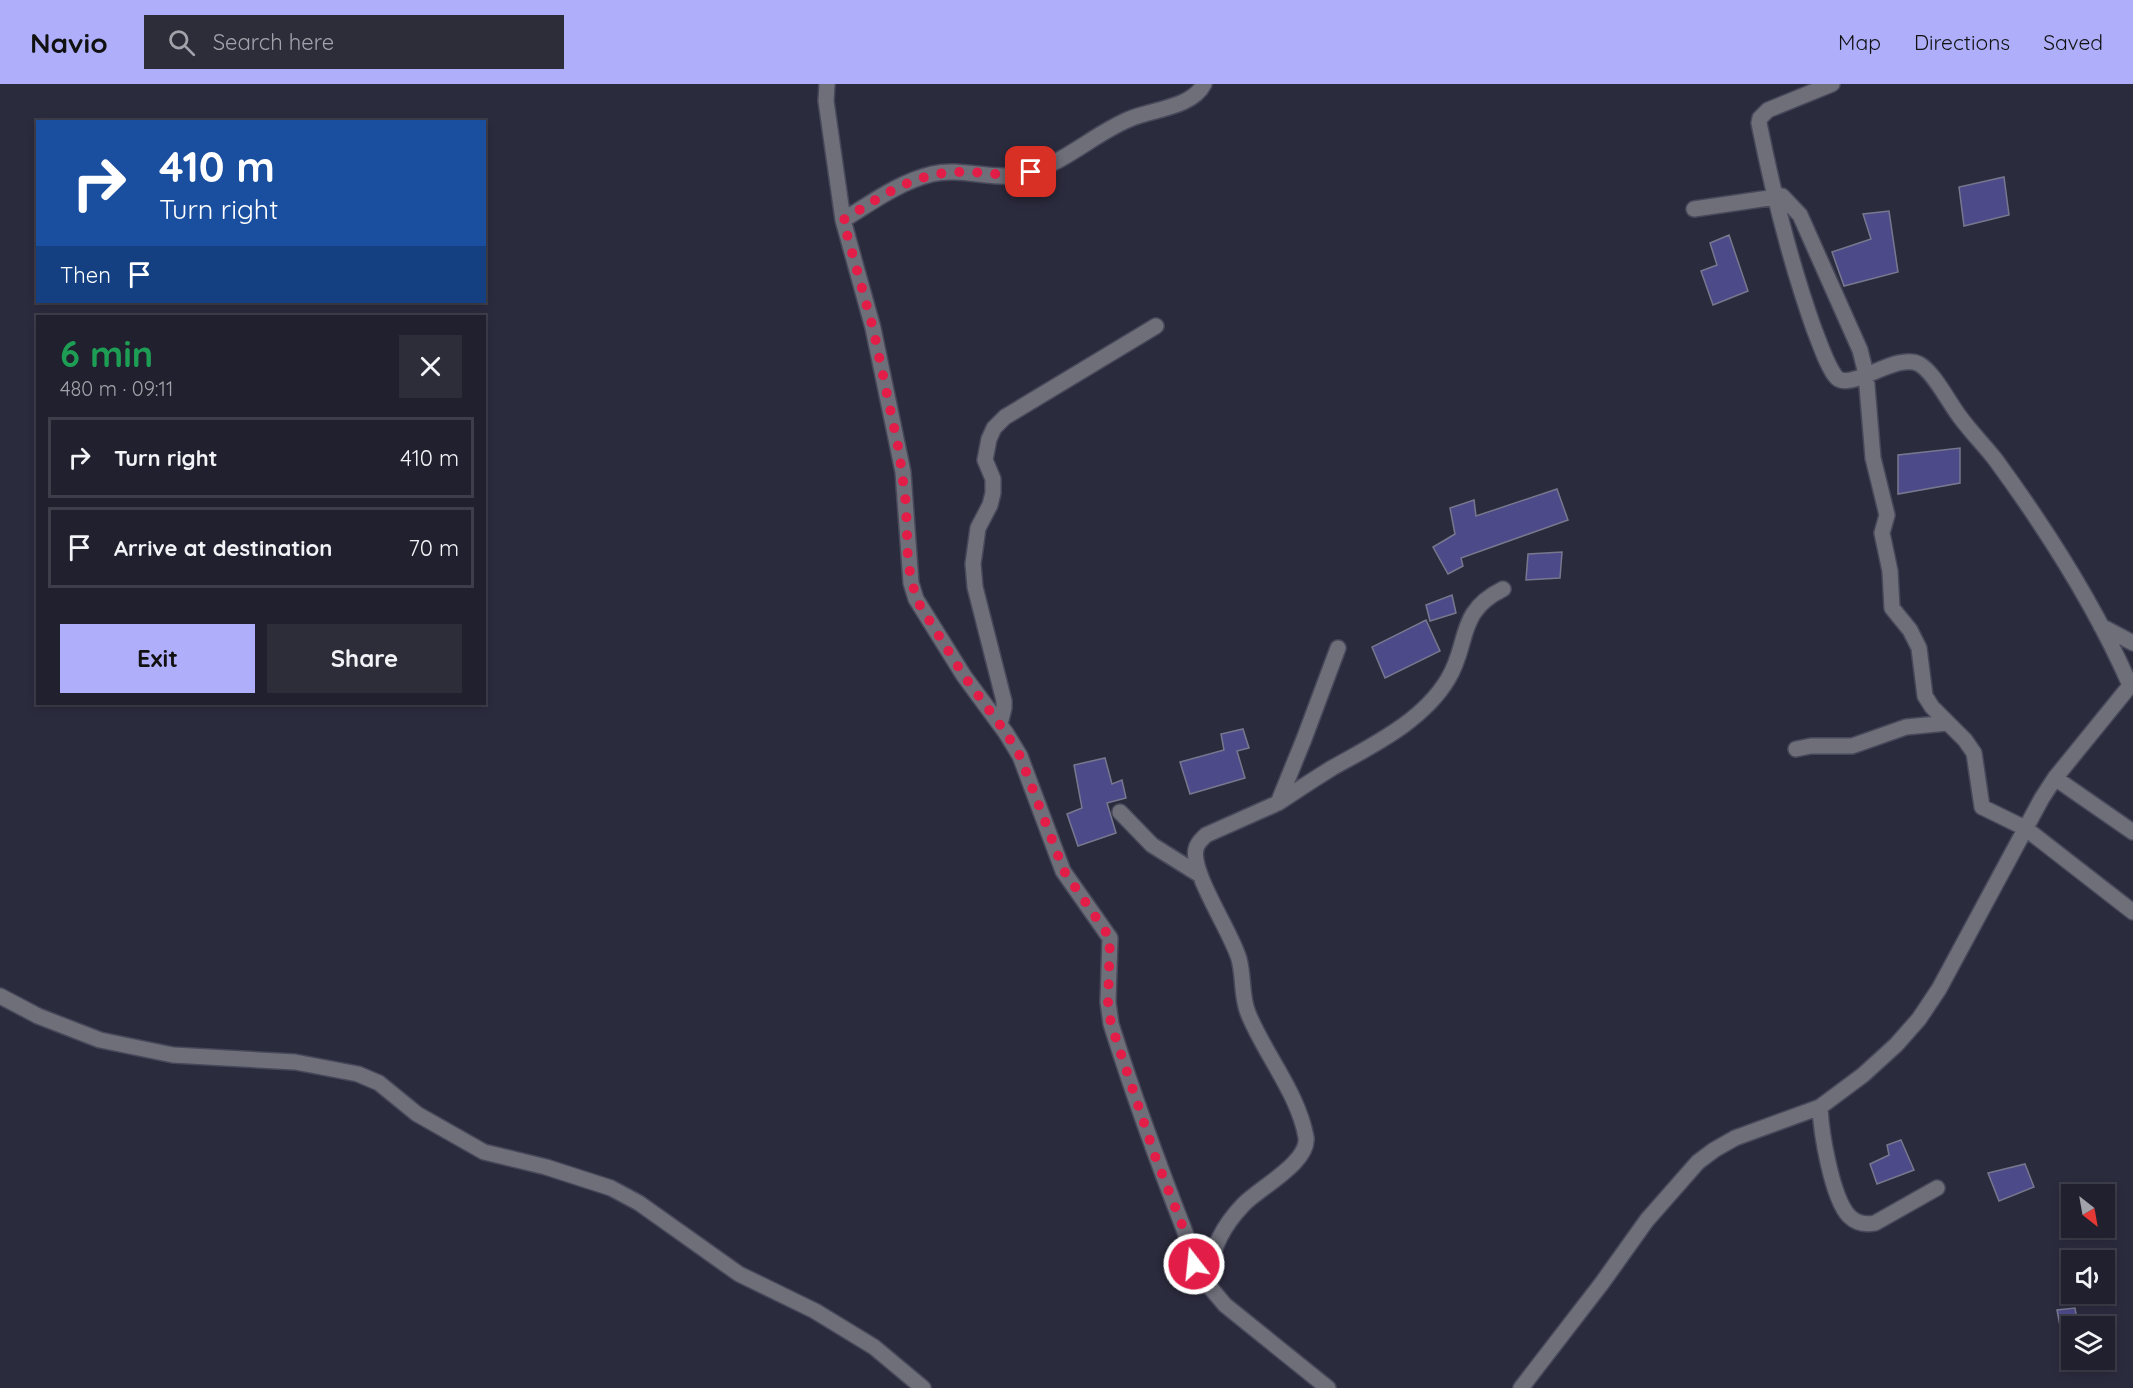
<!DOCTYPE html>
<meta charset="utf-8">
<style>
body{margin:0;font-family:Quicksand,sans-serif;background:#2d2d3a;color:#f1f3f6;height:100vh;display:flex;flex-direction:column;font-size:22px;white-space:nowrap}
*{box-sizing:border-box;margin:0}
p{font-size:20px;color:#a2a3aa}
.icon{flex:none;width:33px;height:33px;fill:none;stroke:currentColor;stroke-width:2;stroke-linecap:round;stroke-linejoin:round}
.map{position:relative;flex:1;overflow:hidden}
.details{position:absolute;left:36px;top:231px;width:450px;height:390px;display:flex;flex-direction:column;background:#20202e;border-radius:0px;box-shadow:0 3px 9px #0003,0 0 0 2px #3d3e4a}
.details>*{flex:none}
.top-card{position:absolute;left:36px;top:36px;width:450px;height:183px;border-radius:0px;box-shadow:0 3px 9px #0003,0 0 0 2px #3d3e4a;background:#1a4fa0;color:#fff;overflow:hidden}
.needle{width:39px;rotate:149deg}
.tools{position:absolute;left:2061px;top:1100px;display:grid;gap:12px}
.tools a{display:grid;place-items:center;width:54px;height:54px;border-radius:0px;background:#20202e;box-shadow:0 3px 9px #0003,0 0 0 2px #3d3e4a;font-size:30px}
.pin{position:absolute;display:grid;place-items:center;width:51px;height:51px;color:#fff;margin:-26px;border-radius:12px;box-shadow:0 3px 9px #0006}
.me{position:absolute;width:66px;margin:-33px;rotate:344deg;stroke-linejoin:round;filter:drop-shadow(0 0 4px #0008)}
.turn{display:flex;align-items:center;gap:21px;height:126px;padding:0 24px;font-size:27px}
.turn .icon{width:78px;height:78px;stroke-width:2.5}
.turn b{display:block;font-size:42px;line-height:51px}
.then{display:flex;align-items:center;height:57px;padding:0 24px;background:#0003;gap:12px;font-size:22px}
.round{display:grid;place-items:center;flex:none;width:63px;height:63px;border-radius:0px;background:#2d2d3a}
.head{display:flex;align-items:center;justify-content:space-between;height:102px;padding:0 24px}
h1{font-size:36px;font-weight:700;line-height:45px;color:#1e9e55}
.action{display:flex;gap:12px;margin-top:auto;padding:12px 24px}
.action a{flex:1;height:69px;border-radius:0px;background:#aeaefa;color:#111;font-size:24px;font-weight:700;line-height:69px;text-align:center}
.action a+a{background:#2d2d3a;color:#f1f3f6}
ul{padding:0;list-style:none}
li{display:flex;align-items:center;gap:18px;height:81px;margin:0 12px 9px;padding:0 12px;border:3px solid #3d3e4a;border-radius:0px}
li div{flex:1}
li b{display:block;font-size:22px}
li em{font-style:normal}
header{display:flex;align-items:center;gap:36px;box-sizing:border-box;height:84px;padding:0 30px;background:#aeaefa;color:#111}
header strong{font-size:28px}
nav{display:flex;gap:33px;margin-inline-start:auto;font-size:21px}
.search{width:420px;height:54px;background:#2d2d3a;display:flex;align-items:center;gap:15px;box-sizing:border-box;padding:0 21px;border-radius:0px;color:#a2a3aa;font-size:22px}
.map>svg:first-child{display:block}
.building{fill:#4d4a8a;stroke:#77788e;stroke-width:1.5}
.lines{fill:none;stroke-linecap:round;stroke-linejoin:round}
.minor-casing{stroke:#47485a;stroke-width:18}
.minor{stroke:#6e6f79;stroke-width:15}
.route{stroke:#e11d48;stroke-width:10;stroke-dasharray:0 18}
</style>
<header>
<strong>Navio</strong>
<div class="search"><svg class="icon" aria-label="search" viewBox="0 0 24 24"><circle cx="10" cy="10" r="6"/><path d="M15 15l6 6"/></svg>Search here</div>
<nav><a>Map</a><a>Directions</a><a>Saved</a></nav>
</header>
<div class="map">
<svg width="2133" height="1304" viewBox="0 0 2133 1304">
<rect width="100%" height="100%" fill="#2b2b3e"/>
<!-- building -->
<path class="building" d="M2004 93 2009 131 1964 142 1959 103Z
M1889 127 1898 188 1844 202 1832 168 1871 155 1863 130Z
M1729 151 1748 207 1713 221 1701 187 1717 181 1710 159Z
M1960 364V399L1898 410V371Z
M1557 405 1568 436 1461 474 1463 482 1448 490 1433 463 1455 450 1450 424 1474 416 1476 432Z
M1562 468 1560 494 1526 496 1528 470Z
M1452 511 1456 529 1430 537 1426 521Z
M1426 536 1440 567 1385 594 1372 563Z
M1243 645 1249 664 1237 667 1245 694 1190 710 1180 678 1224 666 1221 650Z
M1105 674 1112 700 1122 696 1126 714 1107 719 1116 749 1078 762 1067 730 1082 724 1074 681Z
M1901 1056 1914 1086 1877 1100 1870 1080 1889 1071 1887 1061Z
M2025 1080 2034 1103 1999 1117 1988 1089Z
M2075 1224 2078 1242H2060L2057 1226Z"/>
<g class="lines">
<!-- minor casing -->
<g class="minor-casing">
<path id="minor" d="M827 0 826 17 843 136 873 244 903 388 911 499 916 515 964 592 1006 649 1020 672 1063 787 1110 854 1108 918 1111 940C1133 1010 1158 1079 1185 1148 1192 1167 1193 1189 1209 1202
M1832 0 1768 26 1760 34 1759 39C1773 109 1790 177 1814 245 1819 257 1828 285 1837 294 1852 307 1897 268 1919 280 1934 288 1949 319 1960 333 1971 348 1984 361 1995 375 2047 446 2095 521 2130 601
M1694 125 1782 112 1800 131 1860 266 1866 290 1873 374 1887 431 1882 449 1890 487 1892 524 1910 546 1919 564 1925 612 1932 623 1965 656 1974 669 1982 723 2025 744 2133 828
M843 136C871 119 899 98 932 90 960 83 990 96 1018 91 1061 84 1093 49 1132 34 1155 25 1192 23 1204 0
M2101 542 2133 559
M1000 640 1004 624V617L975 503 973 480 978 444 990 421 993 409V395L985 376 989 355 994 344 1005 333 1156 242
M1796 665 1811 662H1852L1906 643 1948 639
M2055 694 2133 748
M1278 719C1296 707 1314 695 1332 684 1373 661 1423 637 1448 595 1470 559 1456 528 1503 505
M1120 728 1152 761 1200 791
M0 912 38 932 100 956 173 971 295 978 358 990 379 999 417 1030 484 1068 546 1083 611 1104 639 1119 739 1190 815 1227 874 1263 923 1304
M1820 1023C1821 1049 1832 1114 1849 1132 1856 1139 1865 1141 1875 1139L1937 1104
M1328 1304 1225 1221 1209 1202C1208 1171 1221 1144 1243 1121 1259 1104 1310 1078 1306 1053 1298 1009 1265 971 1248 929 1241 912 1244 893 1239 875 1232 849 1190 788 1196 765 1197 759 1202 755 1206 751L1278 719 1304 655 1338 564
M1521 1304 1602 1199 1647 1136 1698 1078 1714 1066 1735 1054 1820 1023 1863 991 1896 961 1919 935 1939 905 2042 714 2055 694 2133 598"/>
</g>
<!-- minor -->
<use href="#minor" class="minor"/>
</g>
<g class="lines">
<!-- route -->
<path class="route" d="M1031 88C1006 94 983 87 957 88 913 89 879 114 843 136L873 244 899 367 906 420 908 479 916 515 964 592 1006 649 1020 672 1064 787 1110 854 1108 918 1111 940 1155 1072 1188 1156 1194 1180"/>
</g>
</svg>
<div class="tools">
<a><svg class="needle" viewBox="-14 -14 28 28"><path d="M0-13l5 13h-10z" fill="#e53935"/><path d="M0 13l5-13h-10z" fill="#a2a3aa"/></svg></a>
<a><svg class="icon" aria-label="sound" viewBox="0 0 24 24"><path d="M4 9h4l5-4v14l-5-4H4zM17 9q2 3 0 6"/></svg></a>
<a><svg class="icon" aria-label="layers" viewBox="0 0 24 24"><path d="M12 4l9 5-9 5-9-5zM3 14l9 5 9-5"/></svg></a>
</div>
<div class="pin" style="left:1031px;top:88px;background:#d93025"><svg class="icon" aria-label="arrive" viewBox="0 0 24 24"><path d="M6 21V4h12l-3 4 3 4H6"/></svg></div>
<svg class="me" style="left:1194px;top:1180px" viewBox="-20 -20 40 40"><circle r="17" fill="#e11d48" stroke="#fff" stroke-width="3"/><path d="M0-11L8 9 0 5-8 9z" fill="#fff"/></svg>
<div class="top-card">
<div class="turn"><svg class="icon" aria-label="right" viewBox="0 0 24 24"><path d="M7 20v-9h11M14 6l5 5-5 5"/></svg><div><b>410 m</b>Turn right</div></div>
<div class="then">Then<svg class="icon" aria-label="arrive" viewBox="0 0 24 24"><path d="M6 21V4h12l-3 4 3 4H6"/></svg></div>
</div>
<section class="details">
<div class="head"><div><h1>6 min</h1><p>480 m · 09:11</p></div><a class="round"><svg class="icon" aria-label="close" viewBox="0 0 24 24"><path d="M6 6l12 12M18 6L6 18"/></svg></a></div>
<ul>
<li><svg class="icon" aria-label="right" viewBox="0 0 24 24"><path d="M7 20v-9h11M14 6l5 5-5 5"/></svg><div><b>Turn right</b></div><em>410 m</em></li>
<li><svg class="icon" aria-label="arrive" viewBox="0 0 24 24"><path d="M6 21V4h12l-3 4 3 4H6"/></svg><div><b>Arrive at destination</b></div><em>70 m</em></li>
</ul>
<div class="action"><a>Exit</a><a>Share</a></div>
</section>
</div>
